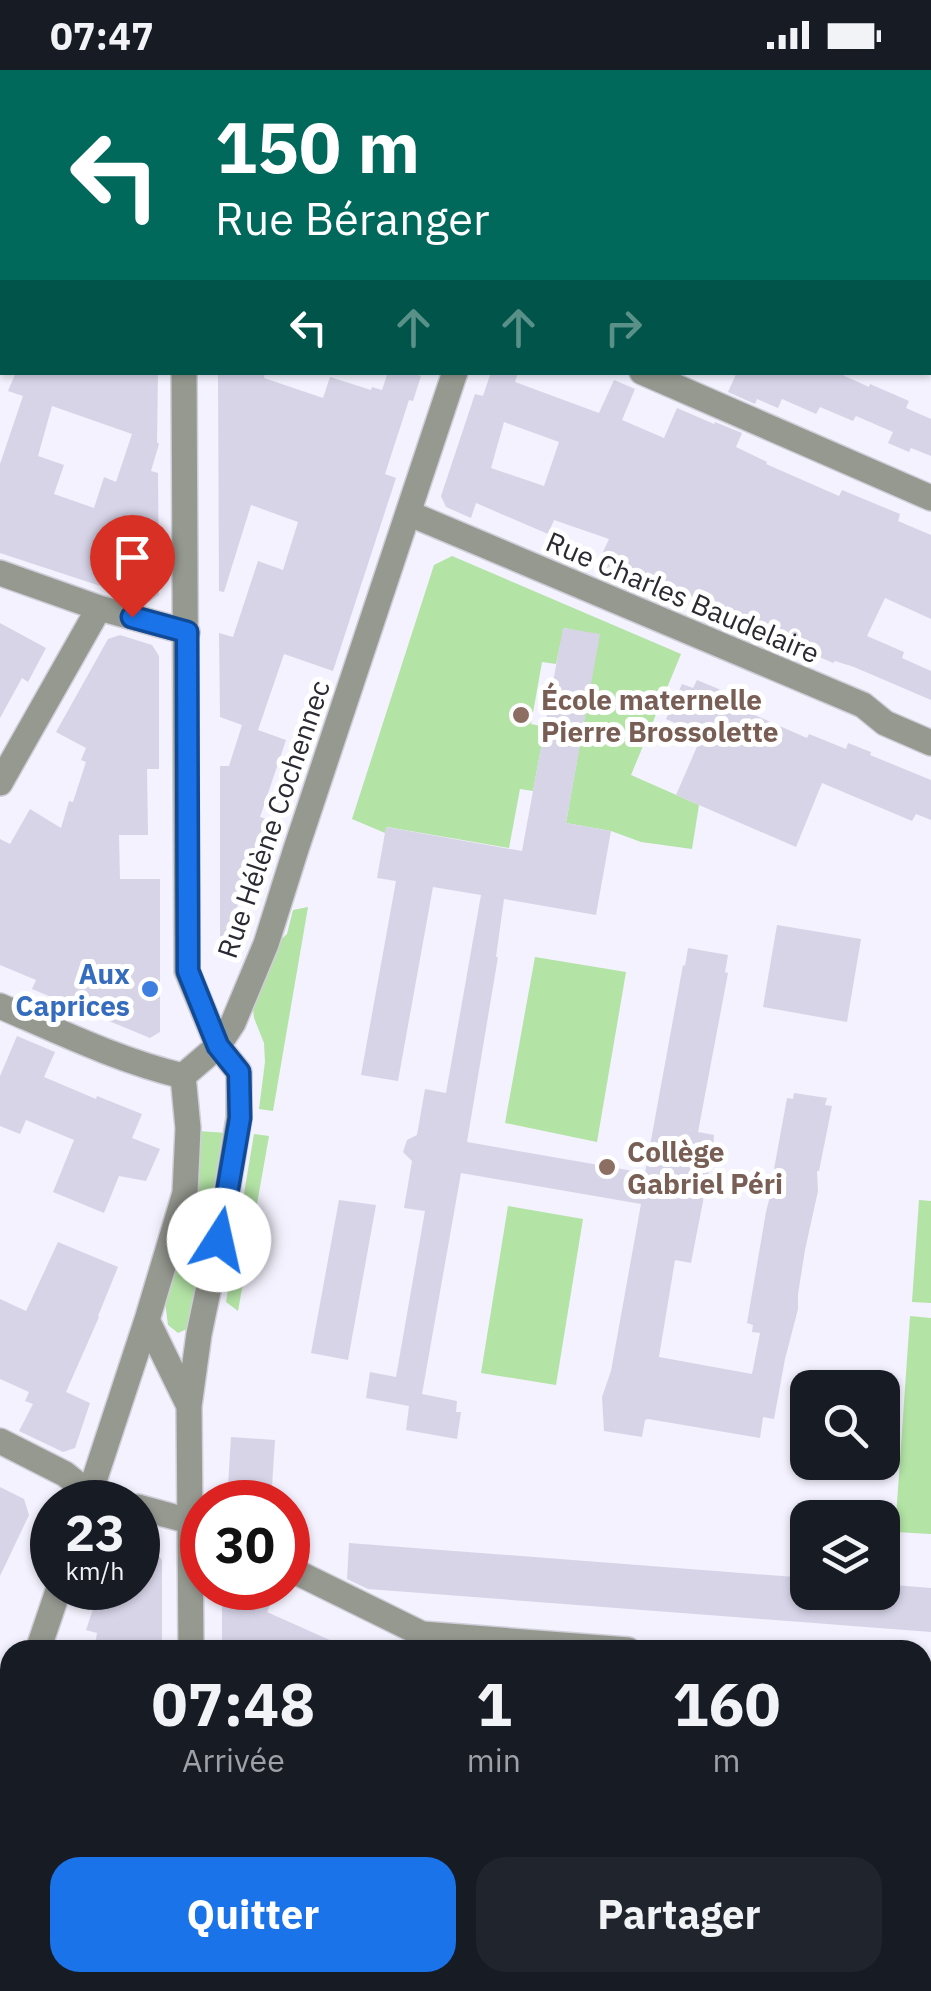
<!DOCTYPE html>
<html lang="fr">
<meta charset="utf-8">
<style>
body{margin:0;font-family:"IBM Plex Sans",sans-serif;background:#20242c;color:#f1f3f6;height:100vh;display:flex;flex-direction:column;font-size:38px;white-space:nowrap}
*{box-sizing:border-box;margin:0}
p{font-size:32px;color:#9ea1a6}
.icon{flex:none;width:55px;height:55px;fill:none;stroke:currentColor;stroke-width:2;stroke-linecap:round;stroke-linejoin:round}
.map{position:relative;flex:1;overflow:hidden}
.details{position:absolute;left:0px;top:1570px;width:932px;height:352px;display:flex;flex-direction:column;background:#171b24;border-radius:30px 30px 0 0;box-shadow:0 2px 8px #0004}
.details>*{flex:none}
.guide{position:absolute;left:0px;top:0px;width:932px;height:305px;box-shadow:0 2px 8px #0004;background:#00695c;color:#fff;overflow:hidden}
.fabs{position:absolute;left:790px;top:1300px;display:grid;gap:20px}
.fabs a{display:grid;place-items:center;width:110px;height:110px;border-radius:20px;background:#171b24;box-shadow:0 2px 8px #0004;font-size:50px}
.speed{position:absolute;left:30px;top:1410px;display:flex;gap:20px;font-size:50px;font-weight:700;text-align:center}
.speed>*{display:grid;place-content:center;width:130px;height:130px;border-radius:50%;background:#171b24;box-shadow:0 2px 8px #0004;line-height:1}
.speed small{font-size:25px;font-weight:400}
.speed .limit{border:15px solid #d22;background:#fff;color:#111}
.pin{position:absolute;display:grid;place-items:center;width:85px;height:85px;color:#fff;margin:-102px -42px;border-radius:50% 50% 50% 0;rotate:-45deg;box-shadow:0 0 10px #0007}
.pin .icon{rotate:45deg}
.me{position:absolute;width:110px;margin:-55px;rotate:10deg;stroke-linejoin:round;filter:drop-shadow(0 0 8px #0008)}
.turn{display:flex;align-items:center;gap:35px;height:210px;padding:0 50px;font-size:45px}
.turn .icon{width:130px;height:130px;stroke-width:2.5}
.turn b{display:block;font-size:70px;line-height:85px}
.lanes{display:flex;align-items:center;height:95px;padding:0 50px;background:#0003;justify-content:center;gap:50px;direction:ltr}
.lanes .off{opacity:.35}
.eta{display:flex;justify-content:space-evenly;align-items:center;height:170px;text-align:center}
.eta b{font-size:60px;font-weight:700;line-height:70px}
.primary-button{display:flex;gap:20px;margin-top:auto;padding:20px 50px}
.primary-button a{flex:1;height:115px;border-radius:30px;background:#1a73e8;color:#fff;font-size:40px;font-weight:700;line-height:115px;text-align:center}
.primary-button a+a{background:#20242c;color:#f1f3f6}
.status{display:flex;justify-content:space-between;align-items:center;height:70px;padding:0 50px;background:#171b24;direction:ltr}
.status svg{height:28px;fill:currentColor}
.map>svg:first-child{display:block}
.green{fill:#b3e3a5}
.building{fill:#d7d4e8;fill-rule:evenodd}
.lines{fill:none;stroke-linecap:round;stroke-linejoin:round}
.street-casing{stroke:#cfced9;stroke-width:28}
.street{stroke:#969990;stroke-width:25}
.route-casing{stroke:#114b97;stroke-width:25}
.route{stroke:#1a73e8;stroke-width:18}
.education-dot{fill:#8d6e63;stroke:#fff;stroke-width:4}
.shop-dot{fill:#3f7fe0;stroke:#fff;stroke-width:4}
.labels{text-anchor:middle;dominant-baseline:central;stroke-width:10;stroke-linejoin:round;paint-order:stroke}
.street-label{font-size:28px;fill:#2b2a32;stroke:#fff}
.education-label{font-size:28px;font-weight:bold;fill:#785e54;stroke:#fff;text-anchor:start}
.shop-label{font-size:28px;font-weight:bold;fill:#366cbe;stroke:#fff;text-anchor:end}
</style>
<div class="status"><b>07:47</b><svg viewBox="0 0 49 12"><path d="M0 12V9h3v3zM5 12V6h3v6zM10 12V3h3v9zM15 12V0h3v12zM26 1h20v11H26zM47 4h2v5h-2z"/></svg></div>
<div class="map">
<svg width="931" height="1921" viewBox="0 0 931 1921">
<rect width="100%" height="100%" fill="#f3f2fe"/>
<!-- green -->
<path class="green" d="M452 486 681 584 631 705 699 735 692 779 641 772 611 761 566 753 599 565 564 558 556 594 542 592 531 654 545 657 533 721 520 719 509 778 387 757 385 763 352 749 434 495Z
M308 837 273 1041 259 1039 265 992 264 973 254 948 252 931 274 876 287 864 293 840Z
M535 887 626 902 597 1072 505 1053Z
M198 1061 227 1063 194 1256 178 1263 168 1255 164 1224 194 1129 199 1102Z
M254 1064 269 1066 238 1241 226 1232Z
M919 1130 931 1131V1233L912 1232Z
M508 1136 583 1149 556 1315 481 1303Z
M910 1246 931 1248V1464L895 1462Z"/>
<!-- building -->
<path class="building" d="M16 302H158L157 372 159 374 151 401 158 403 159 525 149 532 0 483V394L23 326 8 321ZM52 336 132 364 116 412 104 407 94 438 54 424 64 395 38 386Z
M218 302H265L264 308 323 328 330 307 371 320 372 317 382 320 388 302H409L421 306 413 331 409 330 385 404 396 408 333 601 284 584 258 660 286 670 260 747 266 749 225 874H220V696H229L242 655 220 647 219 563 233 567 258 491 283 500 298 452 251 435 224 522 219 521Z
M491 302H518L515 312 599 343 614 310 635 319 622 350 664 368 677 338 714 354 715 352 742 363 736 377 767 392 766 394 839 426 842 420 900 444 898 451 931 465V549L885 528 867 566 904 582 902 588 931 601V630L854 597 835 591 833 593 815 585 813 588 750 561 716 546 719 538 630 500 626 509 597 495 609 469 554 450 548 464 476 433 471 448 446 437 441 426 475 324 483 326ZM504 352 559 372 544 416 491 398Z
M737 302H836L869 317 870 314 909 331 906 338 931 349V386L911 378 909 382 888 373 893 362 856 346 853 351 820 337 816 344 782 329 778 338 757 329 755 334 728 322Z
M0 553 46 578 28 612 22 608 0 648Z
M563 558 600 564 566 753 611 761 596 845 504 829 496 887H498L467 1072 645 1103 683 895 685 896 688 878 728 885 725 902 728 903 698 1062 714 1065 713 1080 691 1193 675 1190 659 1287 752 1304 760 1263 752 1262 753 1255 747 1253 766 1142 774 1110H772L787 1028 793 1029 794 1023 827 1028 825 1035 832 1036 819 1101H817L818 1121 805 1180 798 1224V1239L785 1289 774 1349 763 1347 760 1368 648 1349 645 1350 642 1367 604 1361 602 1327 611 1301 641 1134 461 1103 422 1324 457 1331 456 1342H461L457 1369 406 1360 409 1336 366 1328 370 1302 396 1307 425 1141 404 1138 412 1091 403 1082 407 1070 417 1065 425 1019 446 1023 481 825 433 817 398 1011 361 1005 396 811 377 808 386 757 522 781Z
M120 565 152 575 159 586V699H147L148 765H119L120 809H160V962L150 968 32 919 36 910 0 895V769L10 774 30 739 61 758 69 731 73 732 86 692 81 690 86 678 56 662 108 569Z
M697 610 752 633 748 642 807 668 809 664 846 679 848 673 871 682 870 685 931 710V750L916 744 912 751 822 713 796 777 676 725 702 665 666 649 682 614 693 618Z
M777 855 861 869 847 952 763 937Z
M17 966 55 982 44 1007 96 1029 97 1026 142 1044 132 1068 160 1079 146 1111 119 1106 104 1143 53 1122 74 1070 26 1050 20 1064 0 1056V1006Z
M339 1130 376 1135 348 1290 311 1283Z
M58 1172 118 1197 98 1246 99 1247 66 1322 90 1333 75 1378 63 1382 19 1361 33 1334 25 1331 29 1322 0 1309V1229L26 1241Z
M231 1367 275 1370 271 1432H227Z
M0 1417 24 1429 29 1445 0 1506Z
M138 1459 162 1490V1580H94L97 1563 86 1560 100 1518H138Z
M349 1473 808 1508V1522H882V1514L931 1518V1562L368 1519 347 1509Z
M222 1518H278L267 1542 352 1580H222Z"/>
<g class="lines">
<!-- street casing -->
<g class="street-casing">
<path id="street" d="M182 0V2
M555 2 556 0
M930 190H931
M184 302 187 901 218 976 239 1002V1048L219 1169 199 1264 189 1336 191 1580
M642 302 931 428
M408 443 863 635 885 653 931 673
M0 503 99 538 187 562
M0 713 99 538
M0 936C60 962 120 991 183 1006
M147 1250 189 1336
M0 1371 65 1404 90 1424 120 1432
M87 1432 147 1250 185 1123 188 1058 183 1006 218 976 233 953 266 874 296 779 455 302
M138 1437 189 1451 202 1458
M288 1498 422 1564 628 1580
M38 1580 59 1518
M922 1603 931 1604
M0 1693 10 1663
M0 1834 10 1839
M159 1912 176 1921
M890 1912 909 1921
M666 1921 671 1912"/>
</g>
<!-- street -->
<use href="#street" class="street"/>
</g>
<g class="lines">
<!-- route casing -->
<g class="route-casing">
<path id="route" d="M132 547 187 562 188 901 218 976 239 1002 240 1048 219 1170"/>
</g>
<!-- route -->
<use href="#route" class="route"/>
</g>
<!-- markers -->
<g class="education-dot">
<circle cx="521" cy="645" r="10"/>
<circle cx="607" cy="1097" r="10"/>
</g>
<circle class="shop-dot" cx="150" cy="919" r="10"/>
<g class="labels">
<!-- street labels -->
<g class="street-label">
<text transform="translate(683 527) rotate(23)">Rue Charles Baudelaire</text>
<text transform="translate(273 749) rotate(-71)">Rue Hélène Cochennec</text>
</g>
<!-- education labels -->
<g class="education-label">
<text x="541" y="629">École maternelle<tspan x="541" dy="32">Pierre Brossolette</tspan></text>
<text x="627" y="1081">Collège<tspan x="627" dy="32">Gabriel Péri</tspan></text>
</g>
<!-- shop labels -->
<g class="shop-label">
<text x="130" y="903">Aux<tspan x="130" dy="32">Caprices</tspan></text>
</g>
</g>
</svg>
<div class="fabs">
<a><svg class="icon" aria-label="search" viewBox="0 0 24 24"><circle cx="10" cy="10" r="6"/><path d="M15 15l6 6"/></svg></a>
<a><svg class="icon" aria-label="layers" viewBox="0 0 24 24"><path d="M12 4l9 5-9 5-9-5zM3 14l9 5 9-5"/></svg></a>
</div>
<div class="speed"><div>23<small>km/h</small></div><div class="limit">30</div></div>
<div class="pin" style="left:132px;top:547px;background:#d93025"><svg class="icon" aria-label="arrive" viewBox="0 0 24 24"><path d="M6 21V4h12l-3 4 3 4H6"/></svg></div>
<svg class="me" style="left:219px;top:1170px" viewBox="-20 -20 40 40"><circle r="19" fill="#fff"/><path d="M0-13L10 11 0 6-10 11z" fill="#1a73e8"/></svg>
<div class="guide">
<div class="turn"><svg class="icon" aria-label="left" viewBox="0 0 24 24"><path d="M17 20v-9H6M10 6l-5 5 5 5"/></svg><div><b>150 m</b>Rue Béranger</div></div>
<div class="lanes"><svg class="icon" aria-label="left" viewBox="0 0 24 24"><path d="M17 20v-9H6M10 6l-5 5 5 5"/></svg><svg class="icon off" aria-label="ahead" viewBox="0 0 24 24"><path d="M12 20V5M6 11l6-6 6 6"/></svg><svg class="icon off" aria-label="ahead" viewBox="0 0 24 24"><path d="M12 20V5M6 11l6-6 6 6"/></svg><svg class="icon off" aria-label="right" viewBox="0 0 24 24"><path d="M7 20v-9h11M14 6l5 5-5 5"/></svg></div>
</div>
<section class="details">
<div class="eta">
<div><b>07:48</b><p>Arrivée</p></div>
<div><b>1</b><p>min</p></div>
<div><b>160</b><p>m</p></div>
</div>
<div class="primary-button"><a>Quitter</a><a>Partager</a></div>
</section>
</div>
